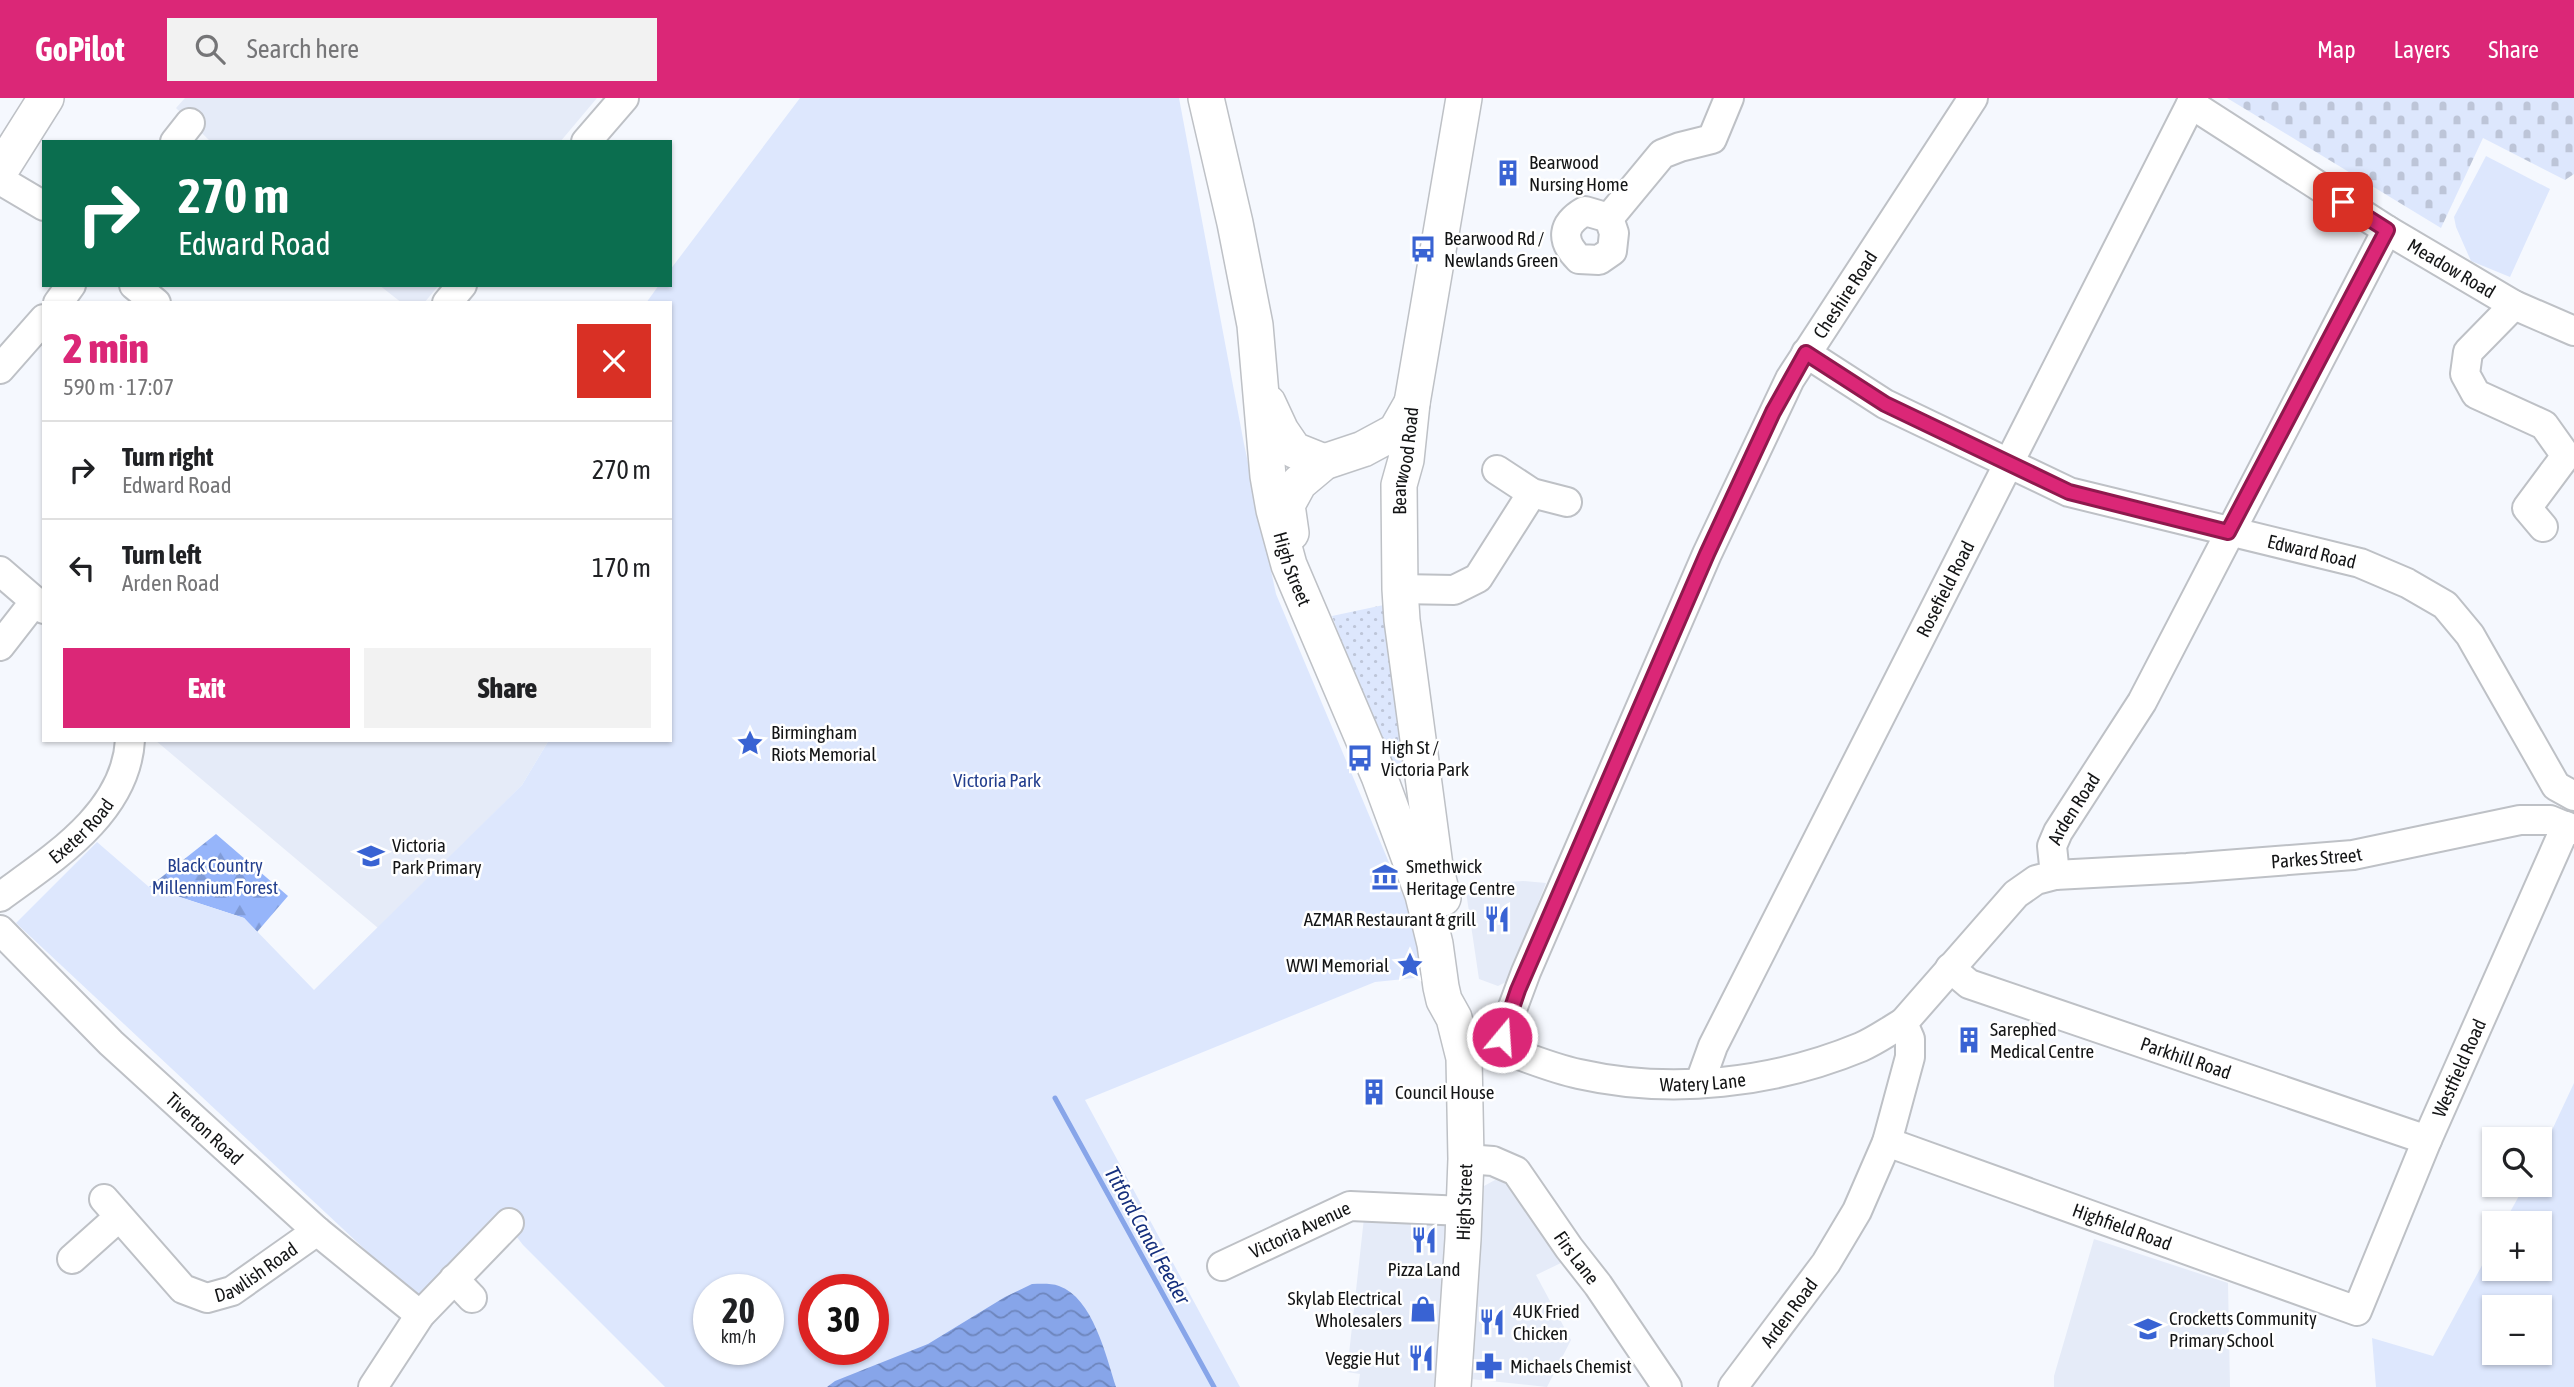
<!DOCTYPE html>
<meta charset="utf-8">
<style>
body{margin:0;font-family:"Asap Condensed",sans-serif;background:#f2f2f2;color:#202124;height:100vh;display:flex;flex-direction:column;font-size:26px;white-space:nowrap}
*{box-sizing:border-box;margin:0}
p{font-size:23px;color:#757577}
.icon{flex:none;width:38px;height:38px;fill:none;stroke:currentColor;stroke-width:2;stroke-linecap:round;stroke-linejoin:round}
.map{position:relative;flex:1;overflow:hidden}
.side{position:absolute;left:42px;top:203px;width:630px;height:441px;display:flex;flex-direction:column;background:#fff;border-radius:0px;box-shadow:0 2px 5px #0004}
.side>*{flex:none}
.hud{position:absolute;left:42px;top:42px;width:630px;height:147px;border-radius:0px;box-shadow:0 2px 5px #0004;background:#0b6e4f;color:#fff;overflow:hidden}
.controls{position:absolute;left:2482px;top:1029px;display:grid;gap:14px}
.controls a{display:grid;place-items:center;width:70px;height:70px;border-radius:0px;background:#fff;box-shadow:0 2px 5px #0004;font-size:35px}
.speed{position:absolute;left:693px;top:1176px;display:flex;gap:14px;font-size:35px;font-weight:700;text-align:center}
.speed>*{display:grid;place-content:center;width:91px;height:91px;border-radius:50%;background:#fff;box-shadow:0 2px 5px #0004;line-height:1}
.speed small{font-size:18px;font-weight:400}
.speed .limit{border:10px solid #d22;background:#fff;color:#111}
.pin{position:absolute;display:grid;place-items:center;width:60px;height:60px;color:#fff;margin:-30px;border-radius:14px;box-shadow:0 4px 10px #0006}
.me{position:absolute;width:77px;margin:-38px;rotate:18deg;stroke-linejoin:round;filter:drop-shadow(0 0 5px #0008)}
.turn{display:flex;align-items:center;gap:24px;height:147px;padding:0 21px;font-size:32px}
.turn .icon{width:91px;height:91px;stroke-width:2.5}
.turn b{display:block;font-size:49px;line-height:60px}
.round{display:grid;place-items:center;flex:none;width:74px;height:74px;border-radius:0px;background:#f2f2f2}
.overview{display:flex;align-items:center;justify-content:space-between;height:119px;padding:0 21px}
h1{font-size:42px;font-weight:800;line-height:52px;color:#db2777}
.cta{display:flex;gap:14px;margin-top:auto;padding:14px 21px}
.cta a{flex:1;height:80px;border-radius:0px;background:#db2777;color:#fff;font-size:28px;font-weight:800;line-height:80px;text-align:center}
.cta a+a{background:#f2f2f2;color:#202124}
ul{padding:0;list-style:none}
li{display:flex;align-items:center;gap:21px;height:98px;padding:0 21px;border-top:2px solid #e0e0e0}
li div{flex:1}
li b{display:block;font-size:26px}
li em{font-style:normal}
header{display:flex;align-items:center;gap:42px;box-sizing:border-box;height:98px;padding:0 35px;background:#db2777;color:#fff}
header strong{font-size:33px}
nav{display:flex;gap:38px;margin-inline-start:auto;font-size:24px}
.search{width:490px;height:63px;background:#f2f2f2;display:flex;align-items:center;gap:18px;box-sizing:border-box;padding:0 24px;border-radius:0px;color:#757577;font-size:26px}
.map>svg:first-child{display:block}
.built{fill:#e5ebf8}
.grass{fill:url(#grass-dots)}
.forest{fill:url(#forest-firs)}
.cemetery{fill:url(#cemetery-stones)}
.park{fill:#dde7fd;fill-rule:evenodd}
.water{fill:url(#water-waves)}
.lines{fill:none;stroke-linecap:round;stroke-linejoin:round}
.stream{stroke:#87a5e9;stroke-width:5}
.minor-casing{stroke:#bec1c6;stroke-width:32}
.major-casing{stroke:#bec1c6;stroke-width:38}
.minor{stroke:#fff;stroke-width:28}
.major{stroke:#fff;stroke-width:35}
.route-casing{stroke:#8e194d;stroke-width:18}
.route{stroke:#db2777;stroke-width:12}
.labels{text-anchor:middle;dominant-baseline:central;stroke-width:5;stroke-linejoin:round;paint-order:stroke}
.poi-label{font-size:19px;fill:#141516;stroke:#fff;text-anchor:start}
.street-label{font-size:19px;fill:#141516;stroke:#fff}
.park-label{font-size:19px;fill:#233f8e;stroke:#fff}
.water-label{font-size:21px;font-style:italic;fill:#16307d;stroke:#fff}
</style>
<header>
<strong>GoPilot</strong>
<div class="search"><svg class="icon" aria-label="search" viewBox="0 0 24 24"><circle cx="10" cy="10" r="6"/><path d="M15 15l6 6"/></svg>Search here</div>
<nav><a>Map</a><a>Layers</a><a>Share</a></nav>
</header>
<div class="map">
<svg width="2574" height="1289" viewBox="0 0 2574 1289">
<defs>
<pattern id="grass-dots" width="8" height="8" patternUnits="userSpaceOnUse" patternTransform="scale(1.75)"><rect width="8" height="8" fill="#dde7fd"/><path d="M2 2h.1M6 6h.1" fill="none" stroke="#bdc5d8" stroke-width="1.8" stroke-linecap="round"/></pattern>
<pattern id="forest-firs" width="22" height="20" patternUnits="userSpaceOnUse" patternTransform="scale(1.75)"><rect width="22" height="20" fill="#96b5fa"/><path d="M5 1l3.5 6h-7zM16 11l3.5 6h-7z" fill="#809bd6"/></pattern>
<pattern id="cemetery-stones" width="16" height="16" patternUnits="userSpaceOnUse" patternTransform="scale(1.75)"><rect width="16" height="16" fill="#dde7fd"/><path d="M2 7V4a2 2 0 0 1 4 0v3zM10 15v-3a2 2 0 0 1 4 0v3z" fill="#bdc5d8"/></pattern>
<pattern id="water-waves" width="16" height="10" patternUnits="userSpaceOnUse" patternTransform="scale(1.75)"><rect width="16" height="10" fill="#87a5e9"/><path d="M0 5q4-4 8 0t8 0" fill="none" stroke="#6d85bc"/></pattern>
</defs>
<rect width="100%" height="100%" fill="#f5f8fe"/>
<!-- built -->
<path class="built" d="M185 0H597L560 44H211L176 10Z
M379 187H439L424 205H402Z
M155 642H549L522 687 378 830Z
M1523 783 1546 785 1508 883 1498 888 1479 881 1465 787Z
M1495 1082 1509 1084 1563 1164 1536 1177 1571 1242 1547 1289 1470 1281 1484 1088Z
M1449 1119 1437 1289H1358L1360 1276 1347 1274 1364 1120Z
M2094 1141 2228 1185 2230 1289H2054V1278Z"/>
<!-- grass -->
<path class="grass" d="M1393 505 1411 659 1398 666 1386 661 1332 518Z"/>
<!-- forest -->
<path class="forest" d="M216 736 288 798 257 834 244 820 149 789Z"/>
<!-- cemetery -->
<path class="cemetery" d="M2227 0H2574V76L2565 82 2483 40 2441 130Z"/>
<!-- park -->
<path class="park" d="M800 0H1179L1244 346 1276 496 1414 824 1424 879 1375 884 1085 1002 1240 1289H665L523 1147 503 1121 419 1202 16 825 97 744 149 789 244 820 314 892 522 687 549 642H670V205H646L659 187H670V172ZM709 1192H768V1251H709ZM814 1192H873V1251H814Z
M2486 58 2550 91 2510 179 2471 163 2456 129 2454 119Z
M2574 985V1289H2376L2372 1240 2433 1258 2494 1145V1171H2539V1125H2504L2525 1087H2539V1060ZM2539 1209V1255H2494V1209Z"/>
<!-- water -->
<path class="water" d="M1032 1186C1040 1186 1051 1185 1059 1188 1093 1200 1106 1258 1116 1289H827L835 1283 928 1246 1005 1199Z"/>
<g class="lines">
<!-- stream -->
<path class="stream" d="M1055 1000 1214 1289"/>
<!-- minor casing -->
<g class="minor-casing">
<g id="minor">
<path id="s1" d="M2191 6 2387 132 2514 207 2574 233"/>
<path d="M175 44 190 25"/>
<path d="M586 44 624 0"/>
<path d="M0 82 44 108"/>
<path d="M1585 113 1609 120 1614 135 1612 153 1599 162 1579 161C1560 142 1562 126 1585 113Z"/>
<path d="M1609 120 1662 56 1680 49 1712 41 1729 0"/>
<path d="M134 187 156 205"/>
<path d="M58 205 71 187"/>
<path d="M447 205 462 187"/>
<path d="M2514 207 2468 254 2465 276 2476 296 2544 327 2564 355 2562 363 2527 410 2543 429"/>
<path id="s2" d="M1806 255 1885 306 2069 394 2360 465 2407 485 2445 507 2470 537 2556 688 2574 698"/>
<path d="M0 271 44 221"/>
<path d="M1497 372 1532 395 1567 404"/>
<path d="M0 473 44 511"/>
<path d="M1400 491 1454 492 1478 480 1532 395"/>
<path d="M0 548 35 503"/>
<path id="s3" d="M2055 777 2187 770 2353 757 2520 722H2550L2574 732"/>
<path id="s4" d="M0 799C53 760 126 715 130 642"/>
<path id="s5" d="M0 832 111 945 317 1133 420 1217"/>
<path id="s6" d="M1950 870 1969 886 2427 1042"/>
<path id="s7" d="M1498 949 1526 874 1707 456 1790 281 1973 0"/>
<path id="s8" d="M1498 949C1525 959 1551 970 1579 976 1672 997 1774 985 1861 949 1875 943 1889 933 1903 925"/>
<path id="s9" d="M1700 984 1713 948 2194 0"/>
<path id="s10" d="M1887 1044 2357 1213 2427 1042 2566 728"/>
<path id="s11" d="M1466 1061 1493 1063 1516 1073 1569 1150 1598 1187 1667 1289"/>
<path id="s12" d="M104 1101 183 1191 207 1200 232 1193 317 1133"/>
<path d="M72 1161 119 1119"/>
<path id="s13" d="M1222 1168 1350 1108 1464 1113"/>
<path d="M454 1181 472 1200"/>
<path d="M373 1289 420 1217 509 1125"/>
<path id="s14" d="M1733 1289 1826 1165 1857 1113 1887 1044 1910 959V941L1903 925 2016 796 2036 782 2055 777 2052 748 2058 734 2142 604 2387 132"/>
</g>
</g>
<!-- major casing -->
<g class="major-casing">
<g id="major">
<path id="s15" d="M1206 0 1235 125 1255 227 1268 378 1274 412 1289 467 1379 678 1423 797 1435 846 1441 889 1444 902 1454 920 1464 960 1466 1061 1463 1141 1453 1289"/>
<path d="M0 73 46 0"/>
<path d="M1268 305 1281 333 1294 352 1324 364"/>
<path d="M1291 435 1287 407 1299 385 1324 364 1363 351 1389 337 1396 333 1412 305"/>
<path id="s16" d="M1443 800 1435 768 1402 522 1400 491 1399 387 1406 362 1412 305 1464 0"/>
</g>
</g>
<!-- minor -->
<use href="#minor" class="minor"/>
<!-- major -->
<use href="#major" class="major"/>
</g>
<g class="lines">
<!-- route casing -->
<g class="route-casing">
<path id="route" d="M1502 939 1518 892 1707 456 1773 314 1806 255 1885 306 2069 394 2228 434 2387 132 2343 104"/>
</g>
<!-- route -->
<use href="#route" class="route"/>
</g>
<!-- icons -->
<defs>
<g id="building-bare" transform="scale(2.1)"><path d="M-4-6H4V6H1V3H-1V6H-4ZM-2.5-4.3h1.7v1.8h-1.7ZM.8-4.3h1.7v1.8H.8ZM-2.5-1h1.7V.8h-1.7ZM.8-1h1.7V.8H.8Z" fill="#3963d3" stroke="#fff" stroke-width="2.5" paint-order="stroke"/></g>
<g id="bus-bare" transform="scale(2.1)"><path d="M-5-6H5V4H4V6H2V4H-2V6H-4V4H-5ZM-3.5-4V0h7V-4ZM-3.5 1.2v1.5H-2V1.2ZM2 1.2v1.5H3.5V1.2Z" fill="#3963d3" stroke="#fff" stroke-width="2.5" paint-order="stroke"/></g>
<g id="sight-bare" transform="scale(2.1)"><path d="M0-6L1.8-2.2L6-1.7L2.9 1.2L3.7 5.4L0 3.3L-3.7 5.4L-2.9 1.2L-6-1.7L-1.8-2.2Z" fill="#3963d3" stroke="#fff" stroke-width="2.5" paint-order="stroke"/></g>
<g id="school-bare" transform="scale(2.1)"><path d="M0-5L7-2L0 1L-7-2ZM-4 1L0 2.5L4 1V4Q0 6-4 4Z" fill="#3963d3" stroke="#fff" stroke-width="2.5" paint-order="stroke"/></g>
<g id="museum-bare" transform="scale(2.1)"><path d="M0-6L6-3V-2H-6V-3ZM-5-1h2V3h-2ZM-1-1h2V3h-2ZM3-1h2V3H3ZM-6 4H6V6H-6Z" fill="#3963d3" stroke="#fff" stroke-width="2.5" paint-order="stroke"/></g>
<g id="restaurant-bare" transform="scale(2.1)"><path d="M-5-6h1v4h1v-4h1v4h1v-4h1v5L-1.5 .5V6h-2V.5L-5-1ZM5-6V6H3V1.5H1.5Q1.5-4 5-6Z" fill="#3963d3" stroke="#fff" stroke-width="2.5" paint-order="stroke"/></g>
<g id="shop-bare" transform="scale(2.1)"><path d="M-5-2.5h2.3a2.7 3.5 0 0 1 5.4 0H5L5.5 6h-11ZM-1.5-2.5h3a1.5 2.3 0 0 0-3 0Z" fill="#3963d3" stroke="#fff" stroke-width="2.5" paint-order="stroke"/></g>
<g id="pharmacy-bare" transform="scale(2.1)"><path d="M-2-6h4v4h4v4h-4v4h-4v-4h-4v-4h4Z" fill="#3963d3" stroke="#fff" stroke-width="2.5" paint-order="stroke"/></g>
</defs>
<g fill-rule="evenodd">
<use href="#building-bare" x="1508" y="75"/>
<use href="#bus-bare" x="1423" y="151"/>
<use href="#sight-bare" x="750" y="645"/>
<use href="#bus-bare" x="1360" y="660"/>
<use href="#school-bare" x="371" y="758"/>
<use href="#museum-bare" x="1385" y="779"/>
<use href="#restaurant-bare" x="1497" y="821"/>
<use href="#sight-bare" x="1410" y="867"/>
<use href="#building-bare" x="1969" y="942"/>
<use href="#building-bare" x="1374" y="994"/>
<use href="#restaurant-bare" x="1424" y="1142"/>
<use href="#shop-bare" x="1423" y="1211"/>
<use href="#restaurant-bare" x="1492" y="1224"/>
<use href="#school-bare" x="2148" y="1231"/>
<use href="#restaurant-bare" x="1421" y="1260"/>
<use href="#pharmacy-bare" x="1489" y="1268"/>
</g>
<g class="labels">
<!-- poi labels -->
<g class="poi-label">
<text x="1529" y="64">Bearwood<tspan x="1529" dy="22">Nursing Home</tspan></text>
<text x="1444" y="140">Bearwood Rd /<tspan x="1444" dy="22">Newlands Green</tspan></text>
<text x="771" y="634">Birmingham<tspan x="771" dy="22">Riots Memorial</tspan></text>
<text x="1381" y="649">High St /<tspan x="1381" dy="22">Victoria Park</tspan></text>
<text x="392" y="747">Victoria<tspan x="392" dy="22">Park Primary</tspan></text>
<text x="1406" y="768">Smethwick<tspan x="1406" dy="22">Heritage Centre</tspan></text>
<text x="1476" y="821" text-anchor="end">AZMAR Restaurant &amp; grill</text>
<text x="1389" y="867" text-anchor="end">WWI Memorial</text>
<text x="1990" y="931">Sarephed<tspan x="1990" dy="22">Medical Centre</tspan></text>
<text x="1395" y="994">Council House</text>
<text x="1424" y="1171" text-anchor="middle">Pizza Land</text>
<text x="1402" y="1200" text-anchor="end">Skylab Electrical<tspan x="1402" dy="22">Wholesalers</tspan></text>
<text x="1513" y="1213">4UK Fried<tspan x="1513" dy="22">Chicken</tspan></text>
<text x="2169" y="1220">Crocketts Community<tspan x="2169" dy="22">Primary School</tspan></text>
<text x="1400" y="1260" text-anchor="end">Veggie Hut</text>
<text x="1510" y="1268">Michaels Chemist</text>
</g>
<!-- street labels -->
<g class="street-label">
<text stroke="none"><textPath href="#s1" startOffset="308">Meadow Road</textPath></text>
<text stroke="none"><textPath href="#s7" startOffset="830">Cheshire Road</textPath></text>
<text stroke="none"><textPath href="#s16" startOffset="441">Bearwood Road</textPath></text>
<text stroke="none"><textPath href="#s2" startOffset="548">Edward Road</textPath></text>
<text stroke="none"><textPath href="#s15" startOffset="480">High Street</textPath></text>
<text stroke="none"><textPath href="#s9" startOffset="551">Rosefield Road</textPath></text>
<text stroke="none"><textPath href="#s14" startOffset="702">Arden Road</textPath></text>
<text stroke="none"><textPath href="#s4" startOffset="105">Exeter Road</textPath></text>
<text stroke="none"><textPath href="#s3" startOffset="262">Parkes Street</textPath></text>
<text stroke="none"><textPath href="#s6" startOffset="254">Parkhill Road</textPath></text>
<text stroke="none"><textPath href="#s10" startOffset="763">Westfield Road</textPath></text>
<text stroke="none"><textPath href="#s8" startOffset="210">Watery Lane</textPath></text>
<text stroke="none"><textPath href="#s5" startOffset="285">Tiverton Road</textPath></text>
<text transform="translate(1464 1104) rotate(-88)">High Street</text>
<text stroke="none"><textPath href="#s10" startOffset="250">Highfield Road</textPath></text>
<text stroke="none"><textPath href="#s13" startOffset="86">Victoria Avenue</textPath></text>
<text stroke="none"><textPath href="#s11" startOffset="158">Firs Lane</textPath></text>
<text stroke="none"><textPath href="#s12" startOffset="201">Dawlish Road</textPath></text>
<text stroke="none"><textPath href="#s14" startOffset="93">Arden Road</textPath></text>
</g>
<!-- park labels -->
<g class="park-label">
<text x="997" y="682">Victoria Park</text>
<text x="215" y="767">Black Country<tspan x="215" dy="22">Millennium Forest</tspan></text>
</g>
<!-- water labels -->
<g class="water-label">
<text transform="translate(1148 1137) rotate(61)">Titford Canal Feeder</text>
</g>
</g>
</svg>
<div class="controls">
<a><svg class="icon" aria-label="search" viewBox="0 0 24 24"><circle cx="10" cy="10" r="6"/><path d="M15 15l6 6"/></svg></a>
<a>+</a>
<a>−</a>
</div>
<div class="speed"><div>20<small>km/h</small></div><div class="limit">30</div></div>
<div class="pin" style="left:2343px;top:104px;background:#d93025"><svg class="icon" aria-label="arrive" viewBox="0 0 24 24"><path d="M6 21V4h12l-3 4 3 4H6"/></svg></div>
<svg class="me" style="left:1502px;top:939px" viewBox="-20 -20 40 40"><circle r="17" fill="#db2777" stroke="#fff" stroke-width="3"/><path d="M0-11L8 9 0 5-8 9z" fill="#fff"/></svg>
<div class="hud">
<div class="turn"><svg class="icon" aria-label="right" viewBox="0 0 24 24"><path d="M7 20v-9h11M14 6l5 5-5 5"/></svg><div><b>270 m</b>Edward Road</div></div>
</div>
<section class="side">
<div class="overview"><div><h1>2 min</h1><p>590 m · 17:07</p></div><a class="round" style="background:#d93025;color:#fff"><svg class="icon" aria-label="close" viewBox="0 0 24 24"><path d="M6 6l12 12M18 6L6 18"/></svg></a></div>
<ul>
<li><svg class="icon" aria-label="right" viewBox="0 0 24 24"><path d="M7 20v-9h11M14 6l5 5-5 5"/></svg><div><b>Turn right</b><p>Edward Road</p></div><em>270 m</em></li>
<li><svg class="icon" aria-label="left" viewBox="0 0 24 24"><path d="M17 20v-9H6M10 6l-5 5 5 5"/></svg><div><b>Turn left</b><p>Arden Road</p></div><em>170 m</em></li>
</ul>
<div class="cta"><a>Exit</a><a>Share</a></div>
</section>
</div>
